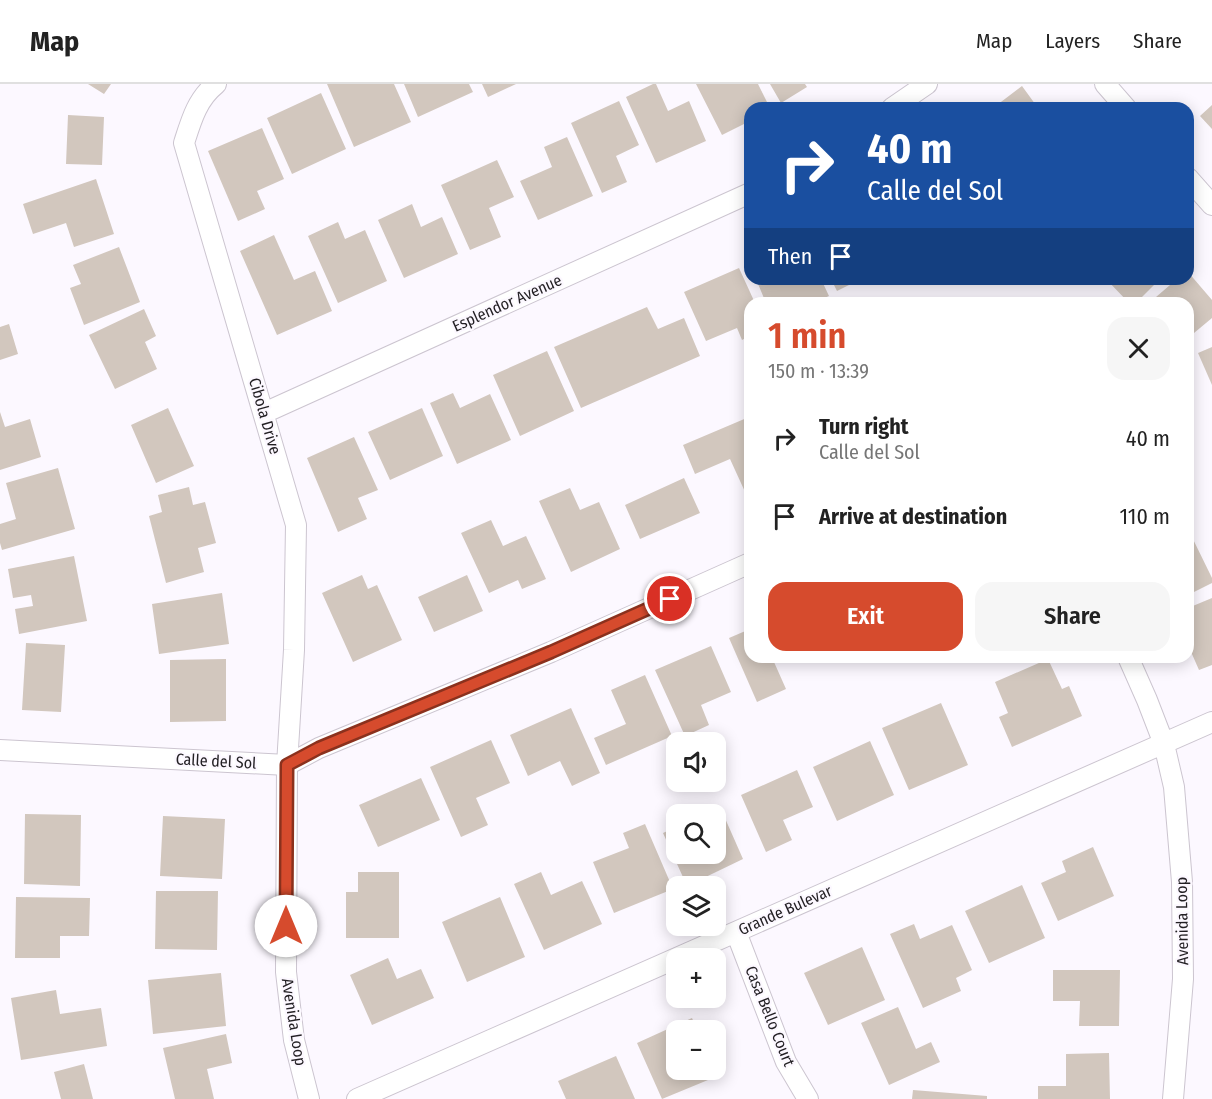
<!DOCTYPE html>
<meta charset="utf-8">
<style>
body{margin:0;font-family:"Fira Sans Condensed",sans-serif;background:#f6f6f6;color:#222;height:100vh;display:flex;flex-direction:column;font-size:22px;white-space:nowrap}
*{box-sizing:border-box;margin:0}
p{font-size:20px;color:#767676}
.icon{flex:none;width:33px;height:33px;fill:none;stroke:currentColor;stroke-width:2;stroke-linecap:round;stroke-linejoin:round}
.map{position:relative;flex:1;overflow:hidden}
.drawer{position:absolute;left:744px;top:213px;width:450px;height:366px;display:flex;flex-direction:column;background:#fff;border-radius:18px;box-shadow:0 3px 15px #0003}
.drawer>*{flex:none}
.top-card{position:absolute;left:744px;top:18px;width:450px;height:183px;border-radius:18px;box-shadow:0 3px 15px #0003;background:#1a4fa0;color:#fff;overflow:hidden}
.buttons{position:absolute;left:666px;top:648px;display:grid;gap:12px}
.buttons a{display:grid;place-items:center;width:60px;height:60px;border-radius:12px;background:#fff;box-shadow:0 3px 15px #0003;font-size:30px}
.pin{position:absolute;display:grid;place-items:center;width:51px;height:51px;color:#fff;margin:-26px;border:3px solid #fff;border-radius:50%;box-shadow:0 2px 6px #0007}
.me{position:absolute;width:66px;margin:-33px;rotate:0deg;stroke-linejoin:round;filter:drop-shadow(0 0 4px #0008)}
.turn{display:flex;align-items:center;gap:21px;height:126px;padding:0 24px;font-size:27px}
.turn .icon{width:78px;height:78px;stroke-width:2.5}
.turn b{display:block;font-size:42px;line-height:51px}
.then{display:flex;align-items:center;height:57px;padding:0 24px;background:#0003;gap:12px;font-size:22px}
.round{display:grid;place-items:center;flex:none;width:63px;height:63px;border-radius:18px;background:#f6f6f6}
.headline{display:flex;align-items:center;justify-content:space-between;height:102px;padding:0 24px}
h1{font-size:36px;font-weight:600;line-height:45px;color:#d64b2d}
.action{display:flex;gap:12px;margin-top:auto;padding:12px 24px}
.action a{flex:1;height:69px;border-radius:18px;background:#d64b2d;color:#fff;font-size:24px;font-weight:600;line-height:69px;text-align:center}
.action a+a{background:#f6f6f6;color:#222}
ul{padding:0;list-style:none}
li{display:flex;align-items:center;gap:18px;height:78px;padding:0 24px}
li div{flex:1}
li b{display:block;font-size:22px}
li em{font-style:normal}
header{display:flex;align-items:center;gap:36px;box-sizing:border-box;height:84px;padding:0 30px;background:#fff;border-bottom:2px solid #e0e0e0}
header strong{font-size:28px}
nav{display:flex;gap:33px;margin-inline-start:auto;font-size:21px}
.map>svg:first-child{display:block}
.building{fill:#d2c7be}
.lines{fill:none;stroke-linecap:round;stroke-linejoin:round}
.street-casing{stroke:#ccc5d0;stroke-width:22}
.street{stroke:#fff;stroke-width:20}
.route-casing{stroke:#8b311d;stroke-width:15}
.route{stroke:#d64b2d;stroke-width:10}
.labels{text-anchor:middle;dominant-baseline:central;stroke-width:4.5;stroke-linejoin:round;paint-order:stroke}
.street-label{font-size:16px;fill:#221f23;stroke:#fcf8ff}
</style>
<header>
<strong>Map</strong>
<nav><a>Map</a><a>Layers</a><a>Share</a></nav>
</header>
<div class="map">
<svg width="1212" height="1015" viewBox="0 0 1212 1015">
<rect width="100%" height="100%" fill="#fcf8ff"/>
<!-- building -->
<path class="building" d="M88 0H111L104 10Z
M327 0H394L411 38 354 63Z
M404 0H469L473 8 418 33Z
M482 0H516L488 13Z
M653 0H656L668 27 689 17 706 57 656 79 626 13Z
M696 0H758L770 24H750V37L722 51Z
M770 0H805L807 3 781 19Z
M1022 2 1038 24H993Z
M321 9 346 65 292 90 267 34Z
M619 17 639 61 616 72 627 98 602 109 571 39Z
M1212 21V45L1200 32Z
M68 31 104 33 102 81 66 80Z
M262 44 284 95 257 107 265 125 238 137 208 67Z
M567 53 593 112 538 136 520 97 552 83 544 63Z
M497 76 514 113 489 124 501 153 470 166 441 101Z
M96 95 114 150 74 163 66 139 33 150 23 120Z
M412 120 421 143 442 133 458 170 404 194 378 136Z
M338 138 345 155 365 146 387 197 338 219 308 152Z
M274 151 294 196 315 187 332 227 277 251 240 167Z
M119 163 140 218 84 241 70 204 81 200 73 181Z
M739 184 755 219H750V252L742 256 737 244 706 257 684 208Z
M1188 188 1212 216V234L1188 254V219H1149L1177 195H1188Z
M756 195H821L829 212 813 219H793L790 213 776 219H766Z
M831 195H861L837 207Z
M1106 195H1158L1159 196 1136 219H1129Z
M647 223 658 245 684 234 700 272 581 324 554 263Z
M144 225 156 252 145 258 157 285 115 305 89 251Z
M9 240 18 270 0 276V243Z
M1212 263V301L1198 269Z
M547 267 574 327 520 352 493 291Z
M453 309 460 324 490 310 511 356 457 380 430 319Z
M168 324 194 382 156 399 131 341Z
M422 324 443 372 390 396 368 348Z
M0 328 5 343 30 335 41 373 0 386Z
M749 333 750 409 746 410 730 375 695 390 683 361Z
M354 353 378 406 358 414 367 435 338 448 307 374Z
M58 384 75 445 2 466 0 459V440L16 435 6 399Z
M684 394 700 429 640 455 625 421Z
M189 403 193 421 205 418 216 459 198 464 204 488 166 499 149 432 162 428 158 411Z
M570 404 580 426 599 418 620 465 571 488 539 417Z
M491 436 503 462 526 452 546 495 522 505 518 496 489 509 461 449Z
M1188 445 1212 494V499L1188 511Z
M74 472 87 537 19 550 15 525 33 522 31 511 13 514 8 485Z
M362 491 368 505 377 501 402 556 353 578 322 509Z
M467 491 483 527 434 548 418 513Z
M222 509 229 560 159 570 152 520Z
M1212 514V581L1199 586 1188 561V524Z
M750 545V573H785L774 578 786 605 757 618 729 554Z
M26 559 65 561 61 628 22 626Z
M711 562 731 608 701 621 709 641 685 652 655 586Z
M226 575V637L170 638V576Z
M1048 575 1062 605 1069 602 1082 632 1012 663 999 633 1008 629 995 598Z
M645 591 672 652 606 681 594 654 626 640 611 606Z
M941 619 968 681 909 706 882 644Z
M571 624 600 689 572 702 560 677 528 692 510 651Z
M491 656 510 699 476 714 488 741 461 753 430 683Z
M870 657 894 711 837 737 813 683Z
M797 686 813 723 783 736 792 756 766 768 741 711Z
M421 694 440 736 378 763 359 721Z
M720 723 743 775 687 802 663 749 676 743V770H716V730H704Z
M25 730 81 731 80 802 24 800Z
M163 732 225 735 222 795 160 792Z
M645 740 673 805 614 829 593 778 629 764 623 749Z
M1093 763 1114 812 1058 837 1041 799 1066 788 1062 777Z
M358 788H399V854H346V808H358Z
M541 788 551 811 582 797 602 840 544 866 514 800Z
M1022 801 1045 854 989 879 965 827Z
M156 807H218L217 866 155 865Z
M16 813 90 814 89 852H60V874H15Z
M500 813 525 873 467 898 442 838Z
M914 840 920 855 952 841 972 886 956 894 961 907 923 924 890 850Z
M862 863 885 916 828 941 804 889Z
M388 874 397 895 421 885 434 914 372 941 350 891Z
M1053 886H1120L1119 942H1079L1080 917H1053Z
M221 889 226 942 153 950 148 896Z
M56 906 60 930 101 924 107 962 21 976 11 914Z
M898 923 916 965 931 958 940 978 889 1001 861 939Z
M692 934 697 946H676V986H704L708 996 662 1015 637 959Z
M226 950 232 979 207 985 214 1015H175L163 964Z
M1109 969 1110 1015H1038V1002H1066V970Z
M616 972 635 1015H566L558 997Z
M84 980 93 1015H61L54 988Z
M913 1006 987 1012V1015H912Z"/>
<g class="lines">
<!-- street casing -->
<g class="street-casing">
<path id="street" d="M216 0C197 15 191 37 184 59L296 441 294 566 287 681 286 888 294 956 309 1015
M1105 0 1126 24
M892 24 927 0
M1188 94 1212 121
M264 329 750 109
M1128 573 1147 616 1164 660 1174 703 1182 798 1183 895 1173 1015
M0 666 287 681 319 664 551 568 750 479
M736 848 786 978 808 1015
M357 1015 1212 638"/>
</g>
<!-- street -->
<use href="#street" class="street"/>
</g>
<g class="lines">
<!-- route casing -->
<g class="route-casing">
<path id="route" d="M286 842 287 681 319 664 551 568 670 515"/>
</g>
<!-- route -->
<use href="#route" class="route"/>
</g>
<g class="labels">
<!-- street labels -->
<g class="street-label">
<text transform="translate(507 219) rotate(-24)">Esplendor Avenue</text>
<text transform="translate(265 332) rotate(74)">Cibola Drive</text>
<text transform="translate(216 677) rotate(3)">Calle del Sol</text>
<text transform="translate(785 826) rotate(-24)">Grande Bulevar</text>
<text transform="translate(1182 837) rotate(-91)">Avenida Loop</text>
<text transform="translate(770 932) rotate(68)">Casa Bello Court</text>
<text transform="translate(294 938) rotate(81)">Avenida Loop</text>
</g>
</g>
</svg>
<div class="buttons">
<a><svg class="icon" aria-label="sound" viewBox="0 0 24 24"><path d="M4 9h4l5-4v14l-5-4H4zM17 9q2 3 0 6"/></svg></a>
<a><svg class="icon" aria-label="search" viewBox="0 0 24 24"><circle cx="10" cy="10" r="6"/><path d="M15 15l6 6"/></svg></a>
<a><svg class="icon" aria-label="layers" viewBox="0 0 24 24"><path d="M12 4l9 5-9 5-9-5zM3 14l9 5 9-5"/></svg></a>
<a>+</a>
<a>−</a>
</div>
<div class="pin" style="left:670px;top:515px;background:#d93025"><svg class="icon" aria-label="arrive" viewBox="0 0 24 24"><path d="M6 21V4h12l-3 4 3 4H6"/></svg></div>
<svg class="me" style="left:286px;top:842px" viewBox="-20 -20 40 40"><circle r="19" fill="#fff"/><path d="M0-13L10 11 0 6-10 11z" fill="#d64b2d"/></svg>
<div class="top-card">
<div class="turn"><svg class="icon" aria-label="right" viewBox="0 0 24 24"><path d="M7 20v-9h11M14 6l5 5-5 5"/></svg><div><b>40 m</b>Calle del Sol</div></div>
<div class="then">Then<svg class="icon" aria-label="arrive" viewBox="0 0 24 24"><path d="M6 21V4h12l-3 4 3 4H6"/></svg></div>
</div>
<section class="drawer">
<div class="headline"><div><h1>1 min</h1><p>150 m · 13:39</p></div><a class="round"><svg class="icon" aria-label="close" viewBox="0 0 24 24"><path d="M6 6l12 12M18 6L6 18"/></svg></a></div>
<ul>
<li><svg class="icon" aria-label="right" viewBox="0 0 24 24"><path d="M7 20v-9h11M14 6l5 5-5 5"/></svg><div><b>Turn right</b><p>Calle del Sol</p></div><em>40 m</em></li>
<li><svg class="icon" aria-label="arrive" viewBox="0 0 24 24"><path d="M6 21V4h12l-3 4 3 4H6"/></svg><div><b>Arrive at destination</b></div><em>110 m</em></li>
</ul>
<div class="action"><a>Exit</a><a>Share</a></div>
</section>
</div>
